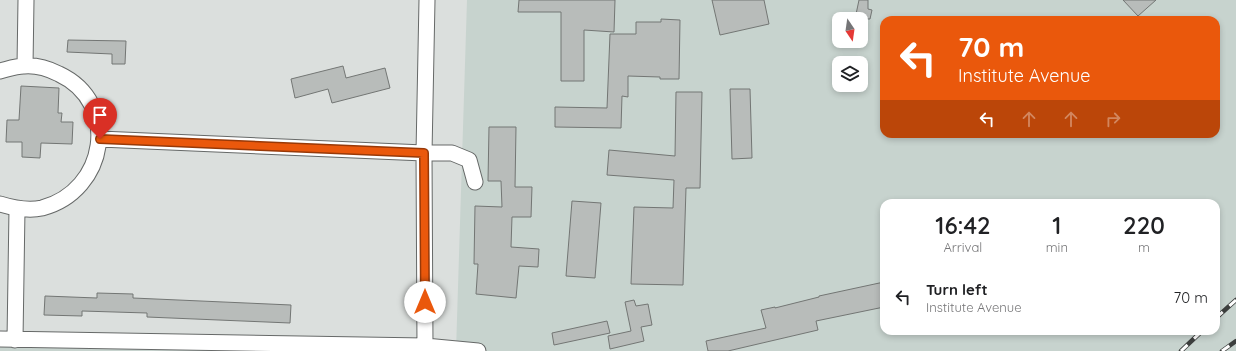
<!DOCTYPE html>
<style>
body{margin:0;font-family:Quicksand,sans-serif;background:#f6f6f6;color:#202124;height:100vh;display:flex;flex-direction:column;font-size:15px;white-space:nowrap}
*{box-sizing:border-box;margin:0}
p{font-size:13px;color:#757577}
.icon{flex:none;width:22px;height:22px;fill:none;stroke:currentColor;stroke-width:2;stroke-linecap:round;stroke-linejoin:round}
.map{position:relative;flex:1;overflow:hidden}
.sheet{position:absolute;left:880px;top:199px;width:340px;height:136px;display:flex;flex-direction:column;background:#fff;border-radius:12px;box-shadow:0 2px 6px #0003}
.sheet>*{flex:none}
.top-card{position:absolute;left:880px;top:16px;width:340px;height:122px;border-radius:12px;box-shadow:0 2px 6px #0003;background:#ea580c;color:#fff;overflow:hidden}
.needle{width:26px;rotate:167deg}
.buttons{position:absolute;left:832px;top:12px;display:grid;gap:8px}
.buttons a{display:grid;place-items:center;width:36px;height:36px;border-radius:8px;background:#fff;box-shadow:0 2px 6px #0003;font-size:20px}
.pin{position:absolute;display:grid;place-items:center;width:34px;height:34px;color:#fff;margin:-41px -17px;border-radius:50% 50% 50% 0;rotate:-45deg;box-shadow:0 0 4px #0007}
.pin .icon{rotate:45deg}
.me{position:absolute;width:44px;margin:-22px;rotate:0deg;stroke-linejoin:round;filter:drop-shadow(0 0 3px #0008)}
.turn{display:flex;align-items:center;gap:14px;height:84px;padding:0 12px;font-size:18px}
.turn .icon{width:52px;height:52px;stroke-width:2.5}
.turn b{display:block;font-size:28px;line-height:34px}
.lanes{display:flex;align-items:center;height:38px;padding:0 12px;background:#0003;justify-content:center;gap:20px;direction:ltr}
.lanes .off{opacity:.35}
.eta{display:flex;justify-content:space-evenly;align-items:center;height:68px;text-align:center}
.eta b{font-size:24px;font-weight:600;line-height:28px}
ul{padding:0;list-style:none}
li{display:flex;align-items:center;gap:12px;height:60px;padding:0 12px}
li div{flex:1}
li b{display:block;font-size:15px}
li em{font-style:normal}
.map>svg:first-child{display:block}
.built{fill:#c7d3ce;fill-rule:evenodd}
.building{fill:#b8bcba;stroke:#737674}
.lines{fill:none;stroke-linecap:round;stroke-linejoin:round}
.minor-casing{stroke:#666968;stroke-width:17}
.minor{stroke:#fff;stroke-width:15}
.rail-casing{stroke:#3d3f3e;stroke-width:4.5}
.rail{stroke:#fff;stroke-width:3;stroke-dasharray:9;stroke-linecap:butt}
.route-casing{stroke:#983908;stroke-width:10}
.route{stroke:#ea580c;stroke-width:7}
</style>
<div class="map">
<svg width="1236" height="351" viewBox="0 0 1236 351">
<rect width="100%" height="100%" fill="#dbdfdd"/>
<!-- built -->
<path class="built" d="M467 0H1236V351H456ZM839 19H861V41H839ZM884 20H1216V134H884ZM839 63H861V85H839ZM884 203H1216V331H884Z
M0 344 249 351H0Z"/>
<!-- building -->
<path class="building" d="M519 0H615L614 32 584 30V81H561V12H518Z
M712 0H764L769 24 720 35Z
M859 0H868V9L872 10 870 19H855Z
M1123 0H1156L1138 16Z
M661 19 680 20 679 79H660V77L628 76V97L622 96 621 128 555 127V107L607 108 610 34H636V22H661Z
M68 40 126 41 125 64H112V54L67 52Z
M343 66 346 78 385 68 390 88 332 103 328 89 295 98 291 79Z
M21 86 59 88 58 113H62L61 122H73L72 144 41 143 40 158 22 157V142H6L7 120H19Z
M730 89H750L752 158 732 159Z
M676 92H702L700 188H686L683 285 631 284 634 207 673 208 674 180 607 175 609 150 675 156Z
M489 127H516L515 187H532L531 217H512L511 247 539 249 538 267 519 266 516 298 476 294 478 264H474L475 206 502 207 501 181H488Z
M572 201 601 203 595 278 566 276Z
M884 282V307L816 321 818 330 728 351H708L706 341 766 328 761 310 775 307V308L819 297V296Z
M97 293 133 294V298L291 305 290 323 147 317V313L82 311V316L44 315 45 296 97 298Z
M634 300 636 306 648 304 652 325 641 327 644 341 610 349 608 336 631 331 625 302Z
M607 321 610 333 554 345 552 333Z"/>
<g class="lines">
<!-- minor casing -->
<g class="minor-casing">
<path id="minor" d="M25 66 26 0
M0 71C8 69 16 66 24 66 36 65 49 69 59 74 121 103 107 191 42 208 28 211 13 208 0 204
M100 139 424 153H452L469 160 475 182
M0 339 425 346 478 351
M15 340 17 209
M425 346 424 153 427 0"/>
</g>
<!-- minor -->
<use href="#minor" class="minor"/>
<!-- rail casing -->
<g class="rail-casing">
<path id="rail" d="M1216 318 1236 300
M1181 351 1202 331
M1222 351 1236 341"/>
</g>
<!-- rail -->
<use href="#rail" class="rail"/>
</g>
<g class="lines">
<!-- route casing -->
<g class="route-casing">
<path id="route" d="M100 139 424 153 425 302"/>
</g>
<!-- route -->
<use href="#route" class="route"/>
</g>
</svg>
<div class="buttons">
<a><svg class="needle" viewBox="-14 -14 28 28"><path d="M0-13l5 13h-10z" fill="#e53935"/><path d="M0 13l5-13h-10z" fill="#757577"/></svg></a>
<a><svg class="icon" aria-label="layers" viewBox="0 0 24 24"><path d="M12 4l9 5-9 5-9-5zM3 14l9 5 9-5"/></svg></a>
</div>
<div class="pin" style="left:100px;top:139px;background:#d93025"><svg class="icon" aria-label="arrive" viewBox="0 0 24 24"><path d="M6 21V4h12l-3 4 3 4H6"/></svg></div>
<svg class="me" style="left:425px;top:302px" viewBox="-20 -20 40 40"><circle r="19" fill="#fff"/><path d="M0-13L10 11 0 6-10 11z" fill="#ea580c"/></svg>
<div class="top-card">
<div class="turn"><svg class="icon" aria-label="left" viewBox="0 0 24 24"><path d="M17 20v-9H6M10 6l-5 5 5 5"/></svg><div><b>70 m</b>Institute Avenue</div></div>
<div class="lanes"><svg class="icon" aria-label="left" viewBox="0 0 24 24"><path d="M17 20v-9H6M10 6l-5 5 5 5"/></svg><svg class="icon off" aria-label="ahead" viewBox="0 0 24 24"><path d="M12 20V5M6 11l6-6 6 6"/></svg><svg class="icon off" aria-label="ahead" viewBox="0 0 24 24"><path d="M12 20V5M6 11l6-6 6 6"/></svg><svg class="icon off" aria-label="right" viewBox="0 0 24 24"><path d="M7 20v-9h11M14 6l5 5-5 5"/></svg></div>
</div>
<section class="sheet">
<div class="eta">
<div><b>16:42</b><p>Arrival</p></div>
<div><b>1</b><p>min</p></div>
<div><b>220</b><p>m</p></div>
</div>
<ul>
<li><svg class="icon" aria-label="left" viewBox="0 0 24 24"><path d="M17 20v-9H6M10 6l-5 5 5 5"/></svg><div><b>Turn left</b><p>Institute Avenue</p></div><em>70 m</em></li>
</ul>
</section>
</div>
